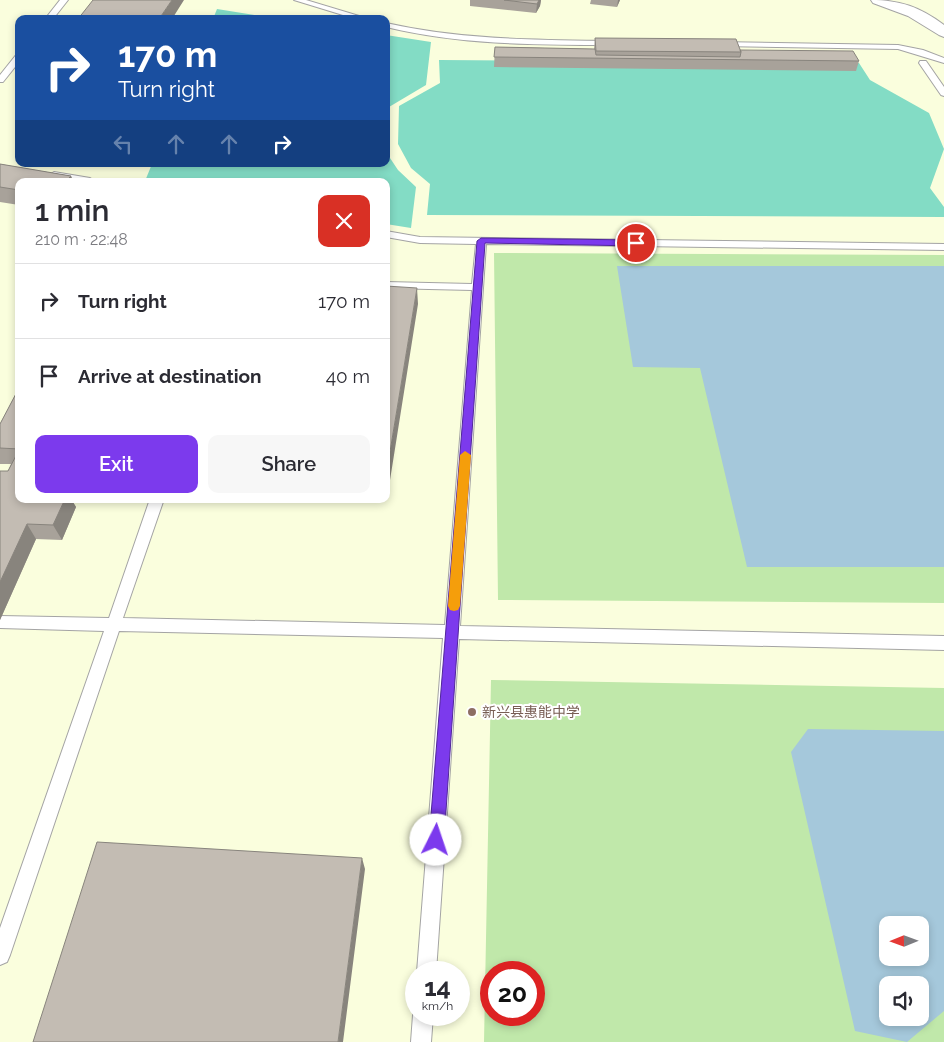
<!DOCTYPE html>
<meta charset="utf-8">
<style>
body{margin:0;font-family:Raleway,"Noto Sans SC",sans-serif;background:#f7f7f7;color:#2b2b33;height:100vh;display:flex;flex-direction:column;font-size:19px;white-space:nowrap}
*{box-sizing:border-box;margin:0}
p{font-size:16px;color:#7c7c81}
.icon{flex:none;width:28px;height:28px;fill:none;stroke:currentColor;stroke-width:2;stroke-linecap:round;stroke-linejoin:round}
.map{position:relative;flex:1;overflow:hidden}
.sheet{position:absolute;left:15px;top:178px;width:375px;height:325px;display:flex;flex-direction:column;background:#fff;border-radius:10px;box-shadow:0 2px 8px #0003}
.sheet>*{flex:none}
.hud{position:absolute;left:15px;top:15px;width:375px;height:152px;border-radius:10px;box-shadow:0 2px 8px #0003;background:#1a4fa0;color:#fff;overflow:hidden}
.needle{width:32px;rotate:269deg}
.fabs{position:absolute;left:879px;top:916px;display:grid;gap:10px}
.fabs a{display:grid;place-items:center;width:50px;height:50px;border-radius:10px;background:#fff;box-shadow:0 2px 8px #0003;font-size:25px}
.speed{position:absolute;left:405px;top:961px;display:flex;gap:10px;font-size:25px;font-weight:700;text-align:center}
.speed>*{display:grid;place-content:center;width:65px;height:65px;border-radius:50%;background:#fff;box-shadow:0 2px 8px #0003;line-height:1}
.speed small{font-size:12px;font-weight:400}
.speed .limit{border:8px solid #d22;background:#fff;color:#111}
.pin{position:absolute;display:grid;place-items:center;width:42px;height:42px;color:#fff;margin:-21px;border:2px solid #fff;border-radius:50%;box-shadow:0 1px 5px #0007}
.me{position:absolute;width:55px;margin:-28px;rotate:4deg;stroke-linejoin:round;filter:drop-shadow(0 0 4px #0008)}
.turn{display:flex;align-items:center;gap:18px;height:105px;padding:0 20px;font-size:22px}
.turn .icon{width:65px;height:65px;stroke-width:2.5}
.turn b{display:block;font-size:35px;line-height:42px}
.lanes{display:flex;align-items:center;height:48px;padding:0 20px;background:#0003;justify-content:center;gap:25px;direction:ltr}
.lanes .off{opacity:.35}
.round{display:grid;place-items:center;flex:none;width:52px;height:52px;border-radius:10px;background:#f7f7f7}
.summary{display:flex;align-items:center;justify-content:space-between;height:85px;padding:0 20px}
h1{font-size:30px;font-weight:600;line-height:38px}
.cta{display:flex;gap:10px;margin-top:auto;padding:10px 20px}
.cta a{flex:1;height:58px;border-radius:10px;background:#7c3aed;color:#fff;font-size:20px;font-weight:600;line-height:58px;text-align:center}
.cta a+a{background:#f7f7f7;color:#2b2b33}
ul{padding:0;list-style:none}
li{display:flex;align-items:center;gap:15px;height:75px;padding:0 20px;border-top:1px solid #e1e1e2}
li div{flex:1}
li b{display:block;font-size:19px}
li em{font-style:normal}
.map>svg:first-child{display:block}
.education{fill:#fafedd;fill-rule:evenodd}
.grass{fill:#c0e8aa;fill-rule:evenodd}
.pitch{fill:#83dcc5}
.water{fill:#a5c8db;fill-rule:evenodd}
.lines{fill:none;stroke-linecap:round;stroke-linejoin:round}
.service-casing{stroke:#a4a4a4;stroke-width:2}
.tertiary-casing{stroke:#a4a4a4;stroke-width:2}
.service{fill:#fff;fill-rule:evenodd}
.tertiary{fill:#fff;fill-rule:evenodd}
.wall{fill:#a8a29a}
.shaded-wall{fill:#88847d}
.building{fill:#c3bcb3;stroke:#88847d}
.route{fill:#7c3aed;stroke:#51269a}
.slow{fill:#f59e0b}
.education-dot{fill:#8d6e63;stroke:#fff;stroke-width:2}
.labels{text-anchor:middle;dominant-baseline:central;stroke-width:4;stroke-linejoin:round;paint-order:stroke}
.education-label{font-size:14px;fill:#785e54;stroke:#fff;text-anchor:start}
</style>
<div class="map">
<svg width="944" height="1042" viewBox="0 0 944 1042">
<rect width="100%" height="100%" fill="#eeece4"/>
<!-- education -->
<path class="education" d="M0 0H944V1042H0ZM19 19H386V164H19ZM19 181H386V499H19ZM888 925H920V958H888ZM416 972H459V1015H416ZM491 972H534V1015H491ZM888 985H920V1018H888Z"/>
<!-- grass -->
<path class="grass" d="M494 253 944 255V603L498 600Z
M491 680 944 688V1042H484ZM888 925H920V958H888ZM491 972H534V1015H491ZM888 985H920V1018H888Z"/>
<!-- pitch -->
<path class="pitch" d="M217 9 279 19H213Z
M386 35 431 42 426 85 389 107 386 116Z
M439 60 859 63 870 80 929 113 944 149 930 188 944 207V217L427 215 430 184 411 168 398 144 399 106 440 83Z
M386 152 398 170 416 187 411 228 386 224V181H145L152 164H386Z"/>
<!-- water -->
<path class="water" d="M617 266H944V567H747L700 368 633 367Z
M808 729 944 731V1011L907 1042 855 1031 791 752ZM888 925H920V958H888ZM888 985H920V1018H888Z"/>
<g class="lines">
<!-- service casing -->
<g class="service-casing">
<path id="service" d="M60 0H68L53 19H45Z
M294 0H306L369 19H356Z
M386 23C461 40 536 40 613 41L617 43 613 45C536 45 461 45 386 27Z
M717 42 898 45 923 50 944 58V63L898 49 720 46H717Z
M16 55H19V62L3 82H0V75Z
M920 61H926L944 87V96L941 95 919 63Z
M54 172 90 178 95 181H74L51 177 49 175Z
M386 231 420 237 944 244V250L486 244 460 626 944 636V650L459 639 436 972H417L443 638 119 631 10 955 7 962 0 965V928L104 631 0 628V616L109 618 150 499H164L123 618 445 625 472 290 386 288V282L472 284 476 244 420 243 386 237Z
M416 1008V1015H433L431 1042H411L413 1015Z"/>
</g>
<!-- tertiary casing -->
<g class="tertiary-casing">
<path id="tertiary" d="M871 0C900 0 920 7 944 25V37L939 35 908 16 873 3Z"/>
</g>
<!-- service -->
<use href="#service" class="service"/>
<!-- tertiary -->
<use href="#tertiary" class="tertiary"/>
</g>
<!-- wall -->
<path class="wall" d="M470 0H541L540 6 536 13 470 6Z
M591 0H620L617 7 590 4Z
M595 38 740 50 859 61 856 71 494 67 495 47 594 49Z
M0 164 71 176 73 181H19V205L0 202Z
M19 388V499H71L76 507 62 540 36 539 0 620V471H8L11 464H0V424Z"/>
<!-- shaded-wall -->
<path class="shaded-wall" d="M172 0H184L172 19H159Z
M539 0H541L540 6 536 13 537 4Z
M618 0H620L617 7Z
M71 176 73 181H66Z
M417 288 418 304 387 499 386 476Z
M65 499H71L76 507 62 540 53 525Z
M27 524 36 539 0 620V582Z
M362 858 365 869 343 1042H338Z"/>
<!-- building -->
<path class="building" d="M93 0H172L159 19H78Z
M504 0H539L537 4Z
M595 38 736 39 741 52 596 51Z
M495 47 595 49 596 55 740 57 741 52 740 50 853 51 859 61 494 57Z
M0 164 71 176 66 181H19V190L0 187Z
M386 286 417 288 386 476Z
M19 388V449L0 448V424Z
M19 450V499H65L53 525 27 524 0 582V471H8Z
M97 842 362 858 338 1042H33Z"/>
<!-- route -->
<path class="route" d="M481 238 636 240 640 243 636 246 485 243 444 840 442 845 436 848 431 845 429 840 477 241Z"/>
<!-- slow -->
<path class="slow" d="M465 451 471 455 460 606 458 610 454 611 450 610 448 606 460 455Z"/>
<!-- markers -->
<circle class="education-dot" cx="472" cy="712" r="5"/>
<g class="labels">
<!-- education labels -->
<g class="education-label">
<text x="482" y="712">新兴县惠能中学</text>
</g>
</g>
</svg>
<div class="fabs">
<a><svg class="needle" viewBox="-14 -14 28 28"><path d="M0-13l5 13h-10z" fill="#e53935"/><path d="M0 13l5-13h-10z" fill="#7c7c81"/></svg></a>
<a><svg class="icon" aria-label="sound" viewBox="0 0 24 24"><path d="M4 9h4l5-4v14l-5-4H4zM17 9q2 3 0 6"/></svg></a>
</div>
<div class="speed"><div>14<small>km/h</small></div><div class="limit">20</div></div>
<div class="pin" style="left:636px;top:243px;background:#d93025"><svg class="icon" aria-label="arrive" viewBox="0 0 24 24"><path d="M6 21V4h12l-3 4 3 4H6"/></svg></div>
<svg class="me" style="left:436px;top:840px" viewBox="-20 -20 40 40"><circle r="19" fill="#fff"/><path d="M0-13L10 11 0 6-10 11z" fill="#7c3aed"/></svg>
<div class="hud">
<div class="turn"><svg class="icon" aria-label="right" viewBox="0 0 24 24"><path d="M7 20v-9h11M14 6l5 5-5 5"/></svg><div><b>170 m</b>Turn right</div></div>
<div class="lanes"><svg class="icon off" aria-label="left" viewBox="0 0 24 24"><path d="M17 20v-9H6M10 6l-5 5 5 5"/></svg><svg class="icon off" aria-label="ahead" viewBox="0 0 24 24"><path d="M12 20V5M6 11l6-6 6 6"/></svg><svg class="icon off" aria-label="ahead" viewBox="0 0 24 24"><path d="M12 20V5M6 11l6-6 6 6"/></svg><svg class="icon" aria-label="right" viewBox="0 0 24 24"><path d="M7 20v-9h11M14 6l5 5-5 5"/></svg></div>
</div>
<section class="sheet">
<div class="summary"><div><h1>1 min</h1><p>210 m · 22:48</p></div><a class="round" style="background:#d93025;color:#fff"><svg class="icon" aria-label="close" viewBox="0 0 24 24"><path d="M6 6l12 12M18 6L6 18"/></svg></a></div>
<ul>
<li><svg class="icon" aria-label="right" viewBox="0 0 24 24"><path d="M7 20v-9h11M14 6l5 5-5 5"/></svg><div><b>Turn right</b></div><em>170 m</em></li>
<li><svg class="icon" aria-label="arrive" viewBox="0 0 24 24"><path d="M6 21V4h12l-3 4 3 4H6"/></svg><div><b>Arrive at destination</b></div><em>40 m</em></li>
</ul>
<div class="cta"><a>Exit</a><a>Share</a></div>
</section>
</div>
